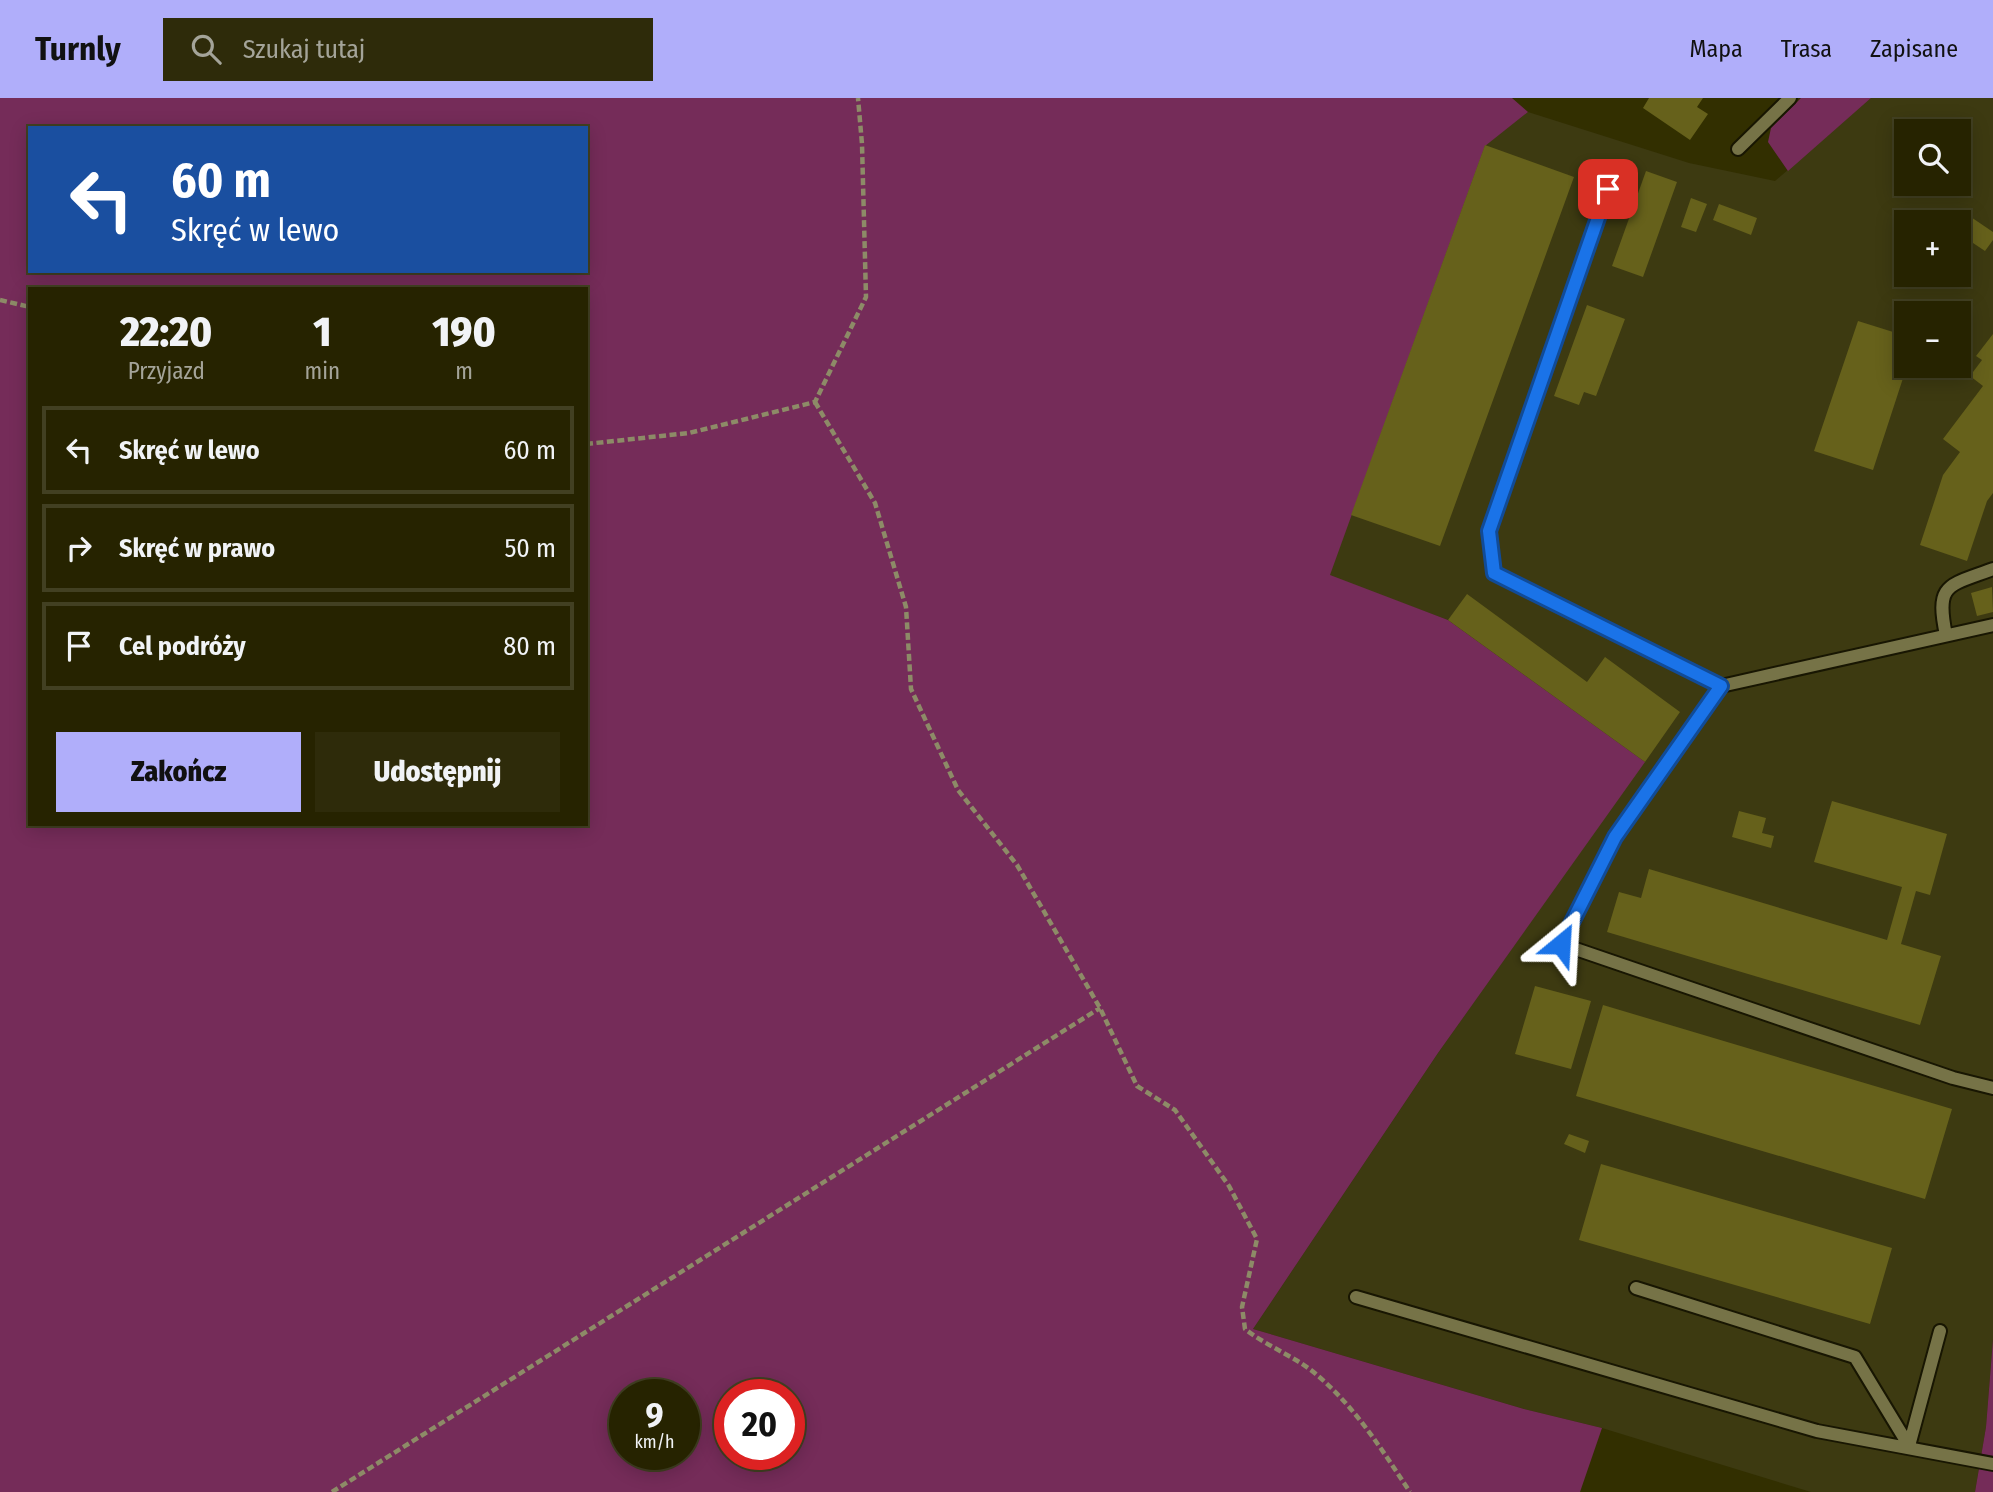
<!DOCTYPE html>
<html lang="pl">
<meta charset="utf-8">
<style>
body{margin:0;font-family:"Fira Sans Condensed",sans-serif;background:#2e2b0a;color:#f1f3f6;height:100vh;display:flex;flex-direction:column;font-size:26px;white-space:nowrap}
*{box-sizing:border-box;margin:0}
p{font-size:23px;color:#a4a499}
.icon{flex:none;width:38px;height:38px;fill:none;stroke:currentColor;stroke-width:2;stroke-linecap:round;stroke-linejoin:round}
.map{position:relative;flex:1;overflow:hidden}
.drawer{position:absolute;left:28px;top:189px;width:560px;height:539px;display:flex;flex-direction:column;background:#262300;border-radius:0px;box-shadow:0 4px 18px #0003,0 0 0 2px #424022}
.drawer>*{flex:none}
.banner{position:absolute;left:28px;top:28px;width:560px;height:147px;border-radius:0px;box-shadow:0 4px 18px #0003,0 0 0 2px #424022;background:#1a4fa0;color:#fff;overflow:hidden}
.buttons{position:absolute;left:1894px;top:21px;display:grid;gap:14px}
.buttons a{display:grid;place-items:center;width:77px;height:77px;border-radius:0px;background:#262300;box-shadow:0 4px 18px #0003,0 0 0 2px #424022;font-size:35px}
.speed{position:absolute;left:609px;top:1281px;display:flex;gap:14px;font-size:35px;font-weight:700;text-align:center}
.speed>*{display:grid;place-content:center;width:91px;height:91px;border-radius:50%;background:#262300;box-shadow:0 4px 18px #0003,0 0 0 2px #424022;line-height:1}
.speed small{font-size:18px;font-weight:400}
.speed .limit{border:10px solid #d22;background:#fff;color:#111}
.pin{position:absolute;display:grid;place-items:center;width:60px;height:60px;color:#fff;margin:-30px;border-radius:14px;box-shadow:0 4px 10px #0006}
.me{position:absolute;width:77px;margin:-38px;rotate:27deg;stroke-linejoin:round;filter:drop-shadow(0 0 5px #0008)}
.turn{display:flex;align-items:center;gap:24px;height:147px;padding:0 28px;font-size:32px}
.turn .icon{width:91px;height:91px;stroke-width:2.5}
.turn b{display:block;font-size:49px;line-height:60px}
.eta{display:flex;justify-content:space-evenly;align-items:center;height:119px;text-align:center}
.eta b{font-size:42px;font-weight:800;line-height:49px}
.button{display:flex;gap:14px;margin-top:auto;padding:14px 28px}
.button a{flex:1;height:80px;border-radius:0px;background:#b0aefa;color:#111;font-size:28px;font-weight:800;line-height:80px;text-align:center}
.button a+a{background:#2e2b0a;color:#f1f3f6}
ul{padding:0;list-style:none}
li{display:flex;align-items:center;gap:21px;height:88px;margin:0 14px 10px;padding:0 14px;border:4px solid #424022;border-radius:0px}
li div{flex:1}
li b{display:block;font-size:26px}
li em{font-style:normal}
header{display:flex;align-items:center;gap:42px;box-sizing:border-box;height:98px;padding:0 35px;background:#b0aefa;color:#111}
header strong{font-size:33px}
nav{display:flex;gap:38px;margin-inline-start:auto;font-size:24px}
.search{width:490px;height:63px;background:#2e2b0a;display:flex;align-items:center;gap:18px;box-sizing:border-box;padding:0 24px;border-radius:0px;color:#a4a499;font-size:26px}
.map>svg:first-child{display:block}
.built{fill:#3d3a11;fill-rule:evenodd}
.green{fill:#752c59;fill-rule:evenodd}
.building{fill:#66611b}
.lines{fill:none;stroke-linecap:round;stroke-linejoin:round}
.service-casing{stroke:#181602;stroke-width:16}
.path{stroke:#8d8b67;stroke-width:4.5;stroke-dasharray:7 3.5;stroke-linecap:butt}
.service{stroke:#767347;stroke-width:12}
.route-casing{stroke:#114b97;stroke-width:18}
.route{stroke:#1a73e8;stroke-width:12}
</style>
<header>
<strong>Turnly</strong>
<div class="search"><svg class="icon" aria-label="search" viewBox="0 0 24 24"><circle cx="10" cy="10" r="6"/><path d="M15 15l6 6"/></svg>Szukaj tutaj</div>
<nav><a>Mapa</a><a>Trasa</a><a>Zapisane</a></nav>
</header>
<div class="map">
<svg width="1993" height="1394" viewBox="0 0 1993 1394">
<rect width="100%" height="100%" fill="#322f00"/>
<!-- built -->
<path class="built" d="M1871 0H1993V1241L1986 1329 1975 1394H1811L1602 1330 1524 1311 1253 1231 1438 955 1644 664 1448 522 1329 478 1485 47 1528 14 1689 65 1775 83ZM1906 33H1958V86H1906ZM1906 124H1958V177H1906ZM1906 215H1958V268H1906Z"/>
<!-- green -->
<path class="green" d="M0 0H1512L1528 14 1485 48 1330 477 1448 522 1645 664 1438 955 1253 1231 1524 1311 1602 1330 1580 1394H0ZM30 30H586V173H30ZM30 191H586V726H30ZM625 1297H684V1356H625ZM730 1297H789V1356H730Z
M1801 0H1871L1788 73 1768 44 1771 30Z
M1993 1241V1394H1975L1986 1329Z"/>
<!-- building -->
<path class="building" d="M1649 0H1703L1697 9 1708 16 1690 42 1643 10Z
M1485 47 1574 79 1440 448 1351 417Z
M1646 73 1677 84 1643 179 1612 168Z
M1691 100 1707 106 1696 134 1681 129Z
M1719 106 1757 120 1751 137 1713 122Z
M1962 113 1993 134V142L1985 153 1958 135V124H1955Z
M1587 207 1625 221 1596 298 1584 294 1579 307 1554 298Z
M1858 223 1906 238 1907 268 1873 372 1814 353Z
M1993 236V395L1987 403 1967 463 1920 447 1943 377 1960 354 1943 341 1983 288 1970 278 1982 262 1976 258Z
M1992 489 1993 514 1977 518 1971 495Z
M1467 496 1587 584 1605 559 1680 614 1645 664 1448 522Z
M1832 703 1947 736 1930 797 1916 793 1901 846 1941 858 1920 927 1607 834 1619 794 1641 800 1649 771 1887 842 1902 789 1814 764Z
M1739 713 1766 720 1762 735 1774 738 1771 750 1732 739Z
M1535 888 1591 903 1571 971 1515 956Z
M1603 907 1952 1011 1925 1101 1576 998Z
M1569 1036 1589 1043 1585 1055 1564 1046Z
M1601 1066 1892 1150 1870 1226 1579 1142Z"/>
<g class="lines">
<!-- service casing -->
<g class="service-casing">
<path id="service" d="M1738 51 1790 0
M1608 91 1489 433 1494 475 1721 588 1993 527
M1946 537C1935 485 1948 488 1993 471
M1721 588 1615 739 1561 846 1953 980 1993 990
M1636 1190 1855 1259 1909 1348
M1356 1199 1817 1333 1993 1366
M1909 1348 1940 1233"/>
</g>
<!-- path -->
<path class="path" d="M0 202 30 209
M815 304 875 405 906 509 911 591 958 692 1017 767 1100 910 1137 988 1175 1012 1229 1088 1257 1141 1242 1209 1245 1231C1268 1249 1298 1260 1317 1277 1356 1310 1382 1352 1410 1394
M586 346 689 335 815 304 866 199 862 46 858 0
M332 1394 1100 910"/>
<!-- service -->
<use href="#service" class="service"/>
</g>
<g class="lines">
<!-- route casing -->
<g class="route-casing">
<path id="route" d="M1561 846 1615 739 1721 588 1494 475 1489 433 1608 91"/>
</g>
<!-- route -->
<use href="#route" class="route"/>
</g>
</svg>
<div class="buttons">
<a><svg class="icon" aria-label="search" viewBox="0 0 24 24"><circle cx="10" cy="10" r="6"/><path d="M15 15l6 6"/></svg></a>
<a>+</a>
<a>−</a>
</div>
<div class="speed"><div>9<small>km/h</small></div><div class="limit">20</div></div>
<div class="pin" style="left:1608px;top:91px;background:#d93025"><svg class="icon" aria-label="arrive" viewBox="0 0 24 24"><path d="M6 21V4h12l-3 4 3 4H6"/></svg></div>
<svg class="me" style="left:1561px;top:846px" viewBox="-20 -20 40 40"><path d="M0-17L14 15 0 8-14 15z" fill="#1a73e8" stroke="#fff" stroke-width="4"/></svg>
<div class="banner">
<div class="turn"><svg class="icon" aria-label="left" viewBox="0 0 24 24"><path d="M17 20v-9H6M10 6l-5 5 5 5"/></svg><div><b>60 m</b>Skręć w lewo</div></div>
</div>
<section class="drawer">
<div class="eta">
<div><b>22:20</b><p>Przyjazd</p></div>
<div><b>1</b><p>min</p></div>
<div><b>190</b><p>m</p></div>
</div>
<ul>
<li><svg class="icon" aria-label="left" viewBox="0 0 24 24"><path d="M17 20v-9H6M10 6l-5 5 5 5"/></svg><div><b>Skręć w lewo</b></div><em>60 m</em></li>
<li><svg class="icon" aria-label="right" viewBox="0 0 24 24"><path d="M7 20v-9h11M14 6l5 5-5 5"/></svg><div><b>Skręć w prawo</b></div><em>50 m</em></li>
<li><svg class="icon" aria-label="arrive" viewBox="0 0 24 24"><path d="M6 21V4h12l-3 4 3 4H6"/></svg><div><b>Cel podróży</b></div><em>80 m</em></li>
</ul>
<div class="button"><a>Zakończ</a><a>Udostępnij</a></div>
</section>
</div>
